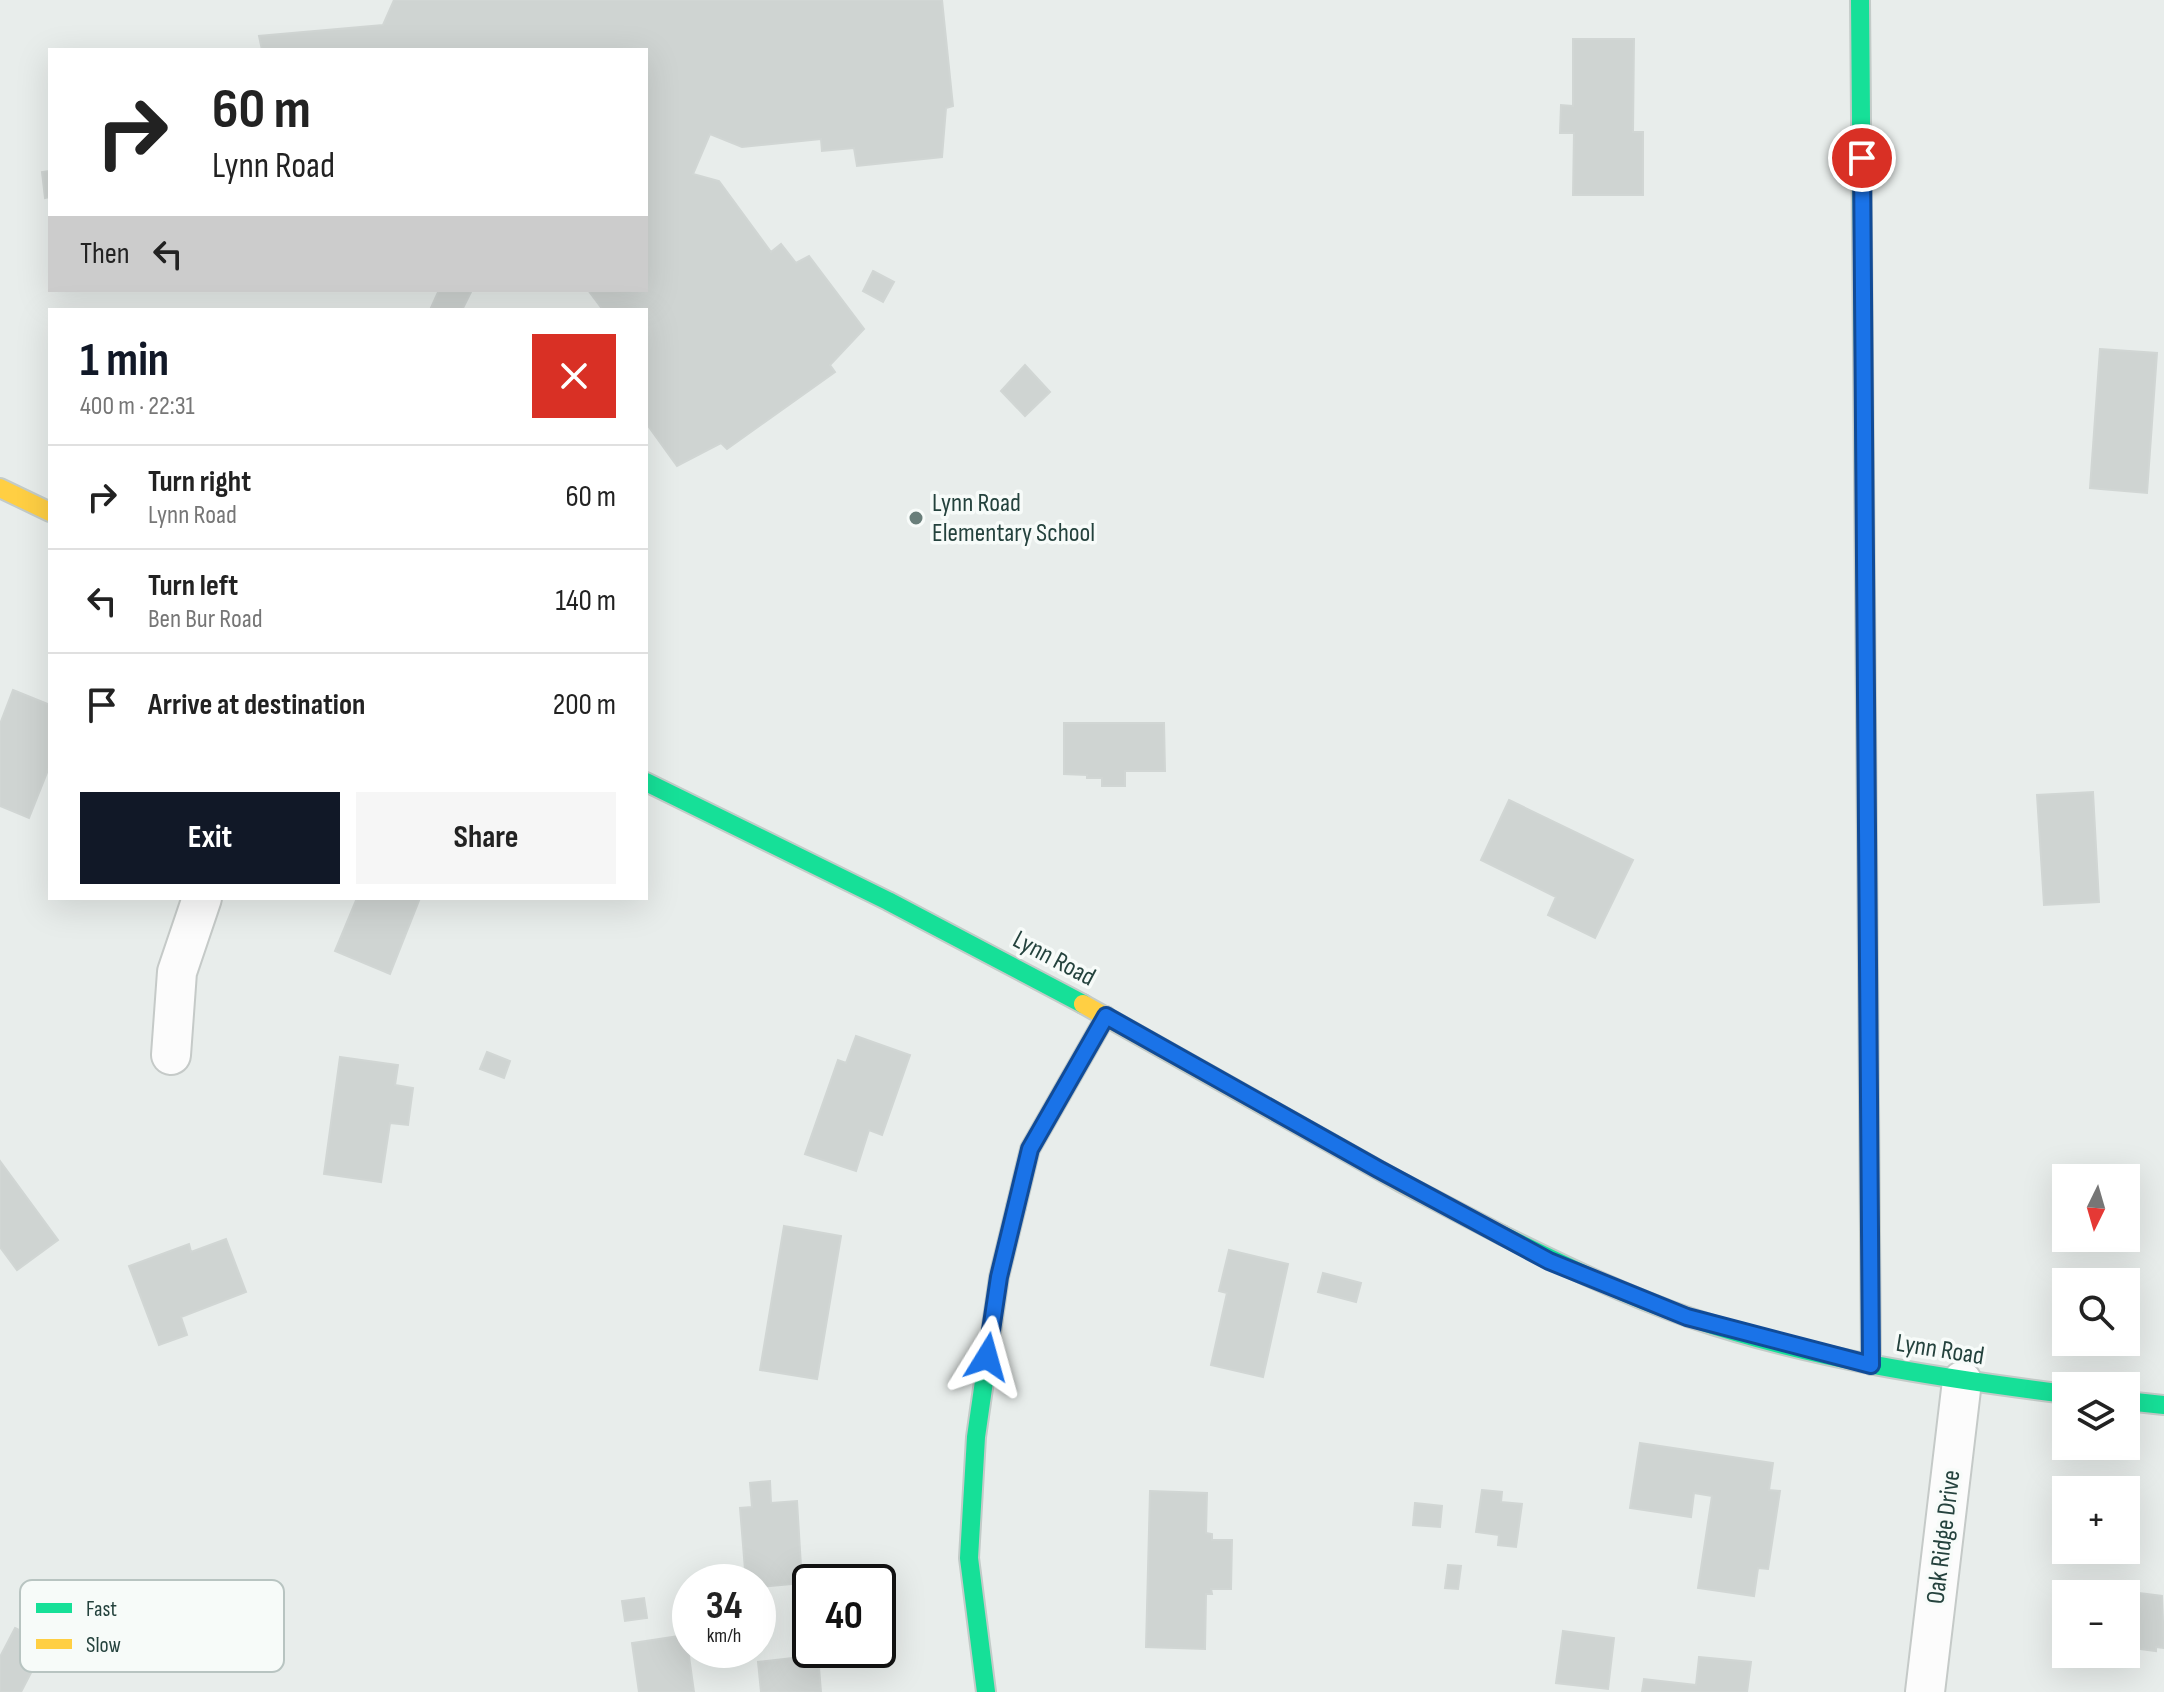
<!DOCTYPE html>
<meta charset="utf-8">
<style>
body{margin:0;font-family:"Sofia Sans Condensed",sans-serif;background:#f6f6f6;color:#222;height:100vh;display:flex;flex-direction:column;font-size:30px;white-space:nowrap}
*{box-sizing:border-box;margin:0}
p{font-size:26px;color:#767676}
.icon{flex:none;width:44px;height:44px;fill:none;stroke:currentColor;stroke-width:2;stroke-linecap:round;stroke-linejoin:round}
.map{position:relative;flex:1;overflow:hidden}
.sheet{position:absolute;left:48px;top:308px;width:600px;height:592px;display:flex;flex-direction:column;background:#fff;border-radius:0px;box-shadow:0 8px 32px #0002}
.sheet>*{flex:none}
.hud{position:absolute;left:48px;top:48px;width:600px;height:244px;border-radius:0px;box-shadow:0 8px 32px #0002;background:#fff;color:#222;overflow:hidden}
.needle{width:52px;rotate:185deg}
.buttons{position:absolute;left:2052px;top:1164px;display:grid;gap:16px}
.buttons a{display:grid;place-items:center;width:88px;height:88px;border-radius:0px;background:#fff;box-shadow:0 8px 32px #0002;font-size:40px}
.speed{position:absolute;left:672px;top:1564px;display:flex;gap:16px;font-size:40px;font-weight:700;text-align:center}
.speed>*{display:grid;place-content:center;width:104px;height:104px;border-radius:50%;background:#fff;box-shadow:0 8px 32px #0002;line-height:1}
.speed small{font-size:20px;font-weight:400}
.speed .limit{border:4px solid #111;border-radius:12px;background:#fff;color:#111}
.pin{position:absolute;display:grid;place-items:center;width:68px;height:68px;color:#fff;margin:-34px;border:4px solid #fff;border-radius:50%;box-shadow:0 2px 8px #0007}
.me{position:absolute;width:88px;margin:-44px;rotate:8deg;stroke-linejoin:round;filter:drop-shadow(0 0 6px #0008)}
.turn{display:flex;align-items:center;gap:28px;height:168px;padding:0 32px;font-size:36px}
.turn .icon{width:104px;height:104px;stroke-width:2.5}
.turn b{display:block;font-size:56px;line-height:68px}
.then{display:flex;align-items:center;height:76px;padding:0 32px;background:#0003;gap:16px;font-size:30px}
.round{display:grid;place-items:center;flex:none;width:84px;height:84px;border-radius:0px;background:#f6f6f6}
.overview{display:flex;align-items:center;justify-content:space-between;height:136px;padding:0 32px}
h1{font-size:48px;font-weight:700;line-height:60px;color:#111827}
.cta{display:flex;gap:16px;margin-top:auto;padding:16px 32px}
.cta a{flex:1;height:92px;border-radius:0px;background:#111827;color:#fff;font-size:32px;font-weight:700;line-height:92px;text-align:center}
.cta a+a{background:#f6f6f6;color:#222}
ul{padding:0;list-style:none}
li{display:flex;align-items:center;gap:24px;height:104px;padding:0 32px;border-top:2px solid #e0e0e0}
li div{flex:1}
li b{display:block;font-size:30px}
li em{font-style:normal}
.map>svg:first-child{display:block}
.building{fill:#cfd4d2;stroke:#d1d6d4;stroke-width:2}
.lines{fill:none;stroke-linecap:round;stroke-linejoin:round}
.street-casing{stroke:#c5cac8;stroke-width:42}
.fast-casing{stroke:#c3cbc8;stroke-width:22}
.slow-casing{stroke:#c3cbc8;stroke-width:22}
.street{stroke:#fcfcfc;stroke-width:38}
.fast{stroke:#16e098;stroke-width:18}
.slow{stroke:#ffcf43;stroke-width:18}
.route-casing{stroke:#114b97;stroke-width:20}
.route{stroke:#1a73e8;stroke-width:14}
.poi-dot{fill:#697e7a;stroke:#f7fbf9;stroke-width:3}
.labels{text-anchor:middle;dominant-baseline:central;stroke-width:7;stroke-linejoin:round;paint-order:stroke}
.poi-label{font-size:26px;fill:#24423d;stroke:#f7fbf9;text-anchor:start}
.street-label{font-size:26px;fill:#24423d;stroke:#f7fbf9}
.key{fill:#f7fbf9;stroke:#b8c4c1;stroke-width:2}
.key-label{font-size:22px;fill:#24423d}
</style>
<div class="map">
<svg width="2164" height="1692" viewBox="0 0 2164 1692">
<rect width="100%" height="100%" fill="#e8edeb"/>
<!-- building -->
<path class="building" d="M394 0H942L953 106 946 108 942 157 857 166 854 148 822 151 821 139 742 147 710 134 693 174 719 181 771 252 781 244 796 263 809 256 864 329 830 365 835 372 727 449 721 443 677 466 646 423V310H603L588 290H646V50H262L259 36 383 25Z
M1573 39H1634L1633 132H1643V195H1573L1574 133H1560L1561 105 1573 106Z
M50 171V197L45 198 42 172Z
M873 271 894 282 883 302 863 291Z
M439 290H472L462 310H430Z
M2100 349 2157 353 2147 493 2090 488Z
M1025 365 1050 392 1025 416 1001 391Z
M13 690 50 705V765L29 818 0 806V724Z
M1064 723H1164L1165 771H1125V786H1102V778H1087V775L1064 774Z
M2093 792 2099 902 2044 905 2037 795Z
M1509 800 1633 860 1595 938 1548 915 1556 897 1481 860Z
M357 898H420L390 974 335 951Z
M856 1036 910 1055 882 1135 869 1130 856 1171 805 1154 838 1060 846 1063Z
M487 1052 510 1061 504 1078 480 1069Z
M340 1057 398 1065 395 1085 413 1088 408 1125 390 1123 381 1182 324 1174Z
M0 1161 58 1240 17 1270 0 1247Z
M784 1226 841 1236 817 1379 760 1370Z
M226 1239 246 1292 181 1317 187 1335 159 1345 129 1266 189 1244 191 1252Z
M1229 1250 1288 1264 1263 1377 1211 1365 1227 1293 1219 1291Z
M1323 1273 1361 1283 1356 1302 1318 1292Z
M1640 1443 1773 1463 1769 1490 1780 1491 1768 1569 1758 1568 1754 1596 1698 1588 1712 1496 1694 1493 1691 1517 1630 1508Z
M770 1481 771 1503 797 1501 802 1583 758 1587V1582H746L740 1508 752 1507 750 1483Z
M1482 1490 1502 1492 1501 1502 1522 1504 1516 1547 1498 1545 1499 1535 1476 1532Z
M1150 1491 1207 1493 1206 1533 1212 1534V1540H1232L1231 1589H1211L1212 1594H1206L1205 1649 1146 1647Z
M1415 1503 1442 1506 1440 1527 1413 1525Z
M1448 1565 1461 1566 1458 1589 1445 1588Z
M2115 1590 2162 1596 2164 1648 2156 1647V1651L2126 1647V1594H2114Z
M644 1598 647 1618 625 1621 622 1601Z
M15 1628 46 1644 21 1692H0V1657Z
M1563 1631 1614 1638 1608 1689 1556 1683Z
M686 1635 694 1692H639L632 1643Z
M818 1655 821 1692H761L758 1662Z
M1699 1657 1751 1662 1747 1692H1642L1644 1679 1696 1685Z"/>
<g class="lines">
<!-- street casing -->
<g class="street-casing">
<path id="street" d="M171 1055 177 972 202 898
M1925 1692 1962 1381"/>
</g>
<!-- fast casing -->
<g class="fast-casing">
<path id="fast" d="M1860 0 1865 595
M646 782 888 901 1083 1004
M1868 972 1871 1365
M1502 1235C1563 1265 1626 1296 1691 1318 1812 1359 1940 1378 2066 1394
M2126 1401 2164 1405
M986 1692 969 1558 976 1437 999 1277 1016 1207"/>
</g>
<!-- slow casing -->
<g class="slow-casing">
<path id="slow" d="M0 488 50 512
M1865 595 1868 972
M1083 1004 1400 1182 1502 1235
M1016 1207 1030 1149 1106 1016"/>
</g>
<!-- street -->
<use href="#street" class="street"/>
<!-- fast -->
<use href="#fast" class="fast"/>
<!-- slow -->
<use href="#slow" class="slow"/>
</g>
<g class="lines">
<!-- route casing -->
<g class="route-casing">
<path id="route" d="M987 1357 999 1277 1030 1149 1106 1016 1378 1169 1549 1261 1687 1317 1871 1365 1862 158"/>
</g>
<!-- route -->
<use href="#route" class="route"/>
</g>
<!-- markers -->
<circle class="poi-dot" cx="916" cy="518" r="8"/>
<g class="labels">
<!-- poi labels -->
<g class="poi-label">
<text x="932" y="503">Lynn Road<tspan x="932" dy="30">Elementary School</tspan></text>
</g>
<!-- street labels -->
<g class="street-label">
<text transform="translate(1054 959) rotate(28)">Lynn Road</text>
<text transform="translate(1940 1350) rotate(9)">Lynn Road</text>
<text transform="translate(1944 1537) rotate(-83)">Oak Ridge Drive</text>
</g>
</g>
<!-- legend -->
<rect x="20" y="1580" width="264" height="92" rx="12" class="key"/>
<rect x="36" y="1603" width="36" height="10" fill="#16e098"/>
<rect x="36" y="1639" width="36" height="10" fill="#ffcf43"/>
<g class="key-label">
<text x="86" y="1616">Fast</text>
<text x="86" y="1652">Slow</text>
</g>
</svg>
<div class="buttons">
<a><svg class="needle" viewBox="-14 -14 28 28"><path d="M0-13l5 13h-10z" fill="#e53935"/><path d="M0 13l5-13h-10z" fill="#767676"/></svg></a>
<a><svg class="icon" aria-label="search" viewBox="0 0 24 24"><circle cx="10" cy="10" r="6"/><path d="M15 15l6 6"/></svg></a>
<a><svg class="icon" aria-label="layers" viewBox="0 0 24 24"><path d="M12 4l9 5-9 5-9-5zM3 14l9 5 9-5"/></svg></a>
<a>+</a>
<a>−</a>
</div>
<div class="speed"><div>34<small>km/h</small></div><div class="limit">40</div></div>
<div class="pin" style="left:1862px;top:158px;background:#d93025"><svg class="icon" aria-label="arrive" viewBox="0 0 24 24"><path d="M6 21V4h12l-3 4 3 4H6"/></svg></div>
<svg class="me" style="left:987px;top:1357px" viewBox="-20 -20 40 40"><path d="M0-17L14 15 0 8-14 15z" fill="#1a73e8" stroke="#fff" stroke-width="4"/></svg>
<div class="hud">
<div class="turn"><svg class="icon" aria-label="right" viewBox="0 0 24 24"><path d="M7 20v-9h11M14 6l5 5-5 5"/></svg><div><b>60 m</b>Lynn Road</div></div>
<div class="then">Then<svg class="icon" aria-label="left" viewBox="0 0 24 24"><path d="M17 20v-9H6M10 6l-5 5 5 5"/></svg></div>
</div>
<section class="sheet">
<div class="overview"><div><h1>1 min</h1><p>400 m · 22:31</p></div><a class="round" style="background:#d93025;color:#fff"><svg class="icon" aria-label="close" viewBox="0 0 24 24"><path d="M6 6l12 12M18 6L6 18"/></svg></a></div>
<ul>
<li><svg class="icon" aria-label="right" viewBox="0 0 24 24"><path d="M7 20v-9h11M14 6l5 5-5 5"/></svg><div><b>Turn right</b><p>Lynn Road</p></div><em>60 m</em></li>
<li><svg class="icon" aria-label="left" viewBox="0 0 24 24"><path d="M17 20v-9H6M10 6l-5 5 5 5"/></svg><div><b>Turn left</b><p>Ben Bur Road</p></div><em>140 m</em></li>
<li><svg class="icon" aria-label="arrive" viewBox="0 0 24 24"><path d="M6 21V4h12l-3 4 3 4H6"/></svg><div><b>Arrive at destination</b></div><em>200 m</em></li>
</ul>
<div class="cta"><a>Exit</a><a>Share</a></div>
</section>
</div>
